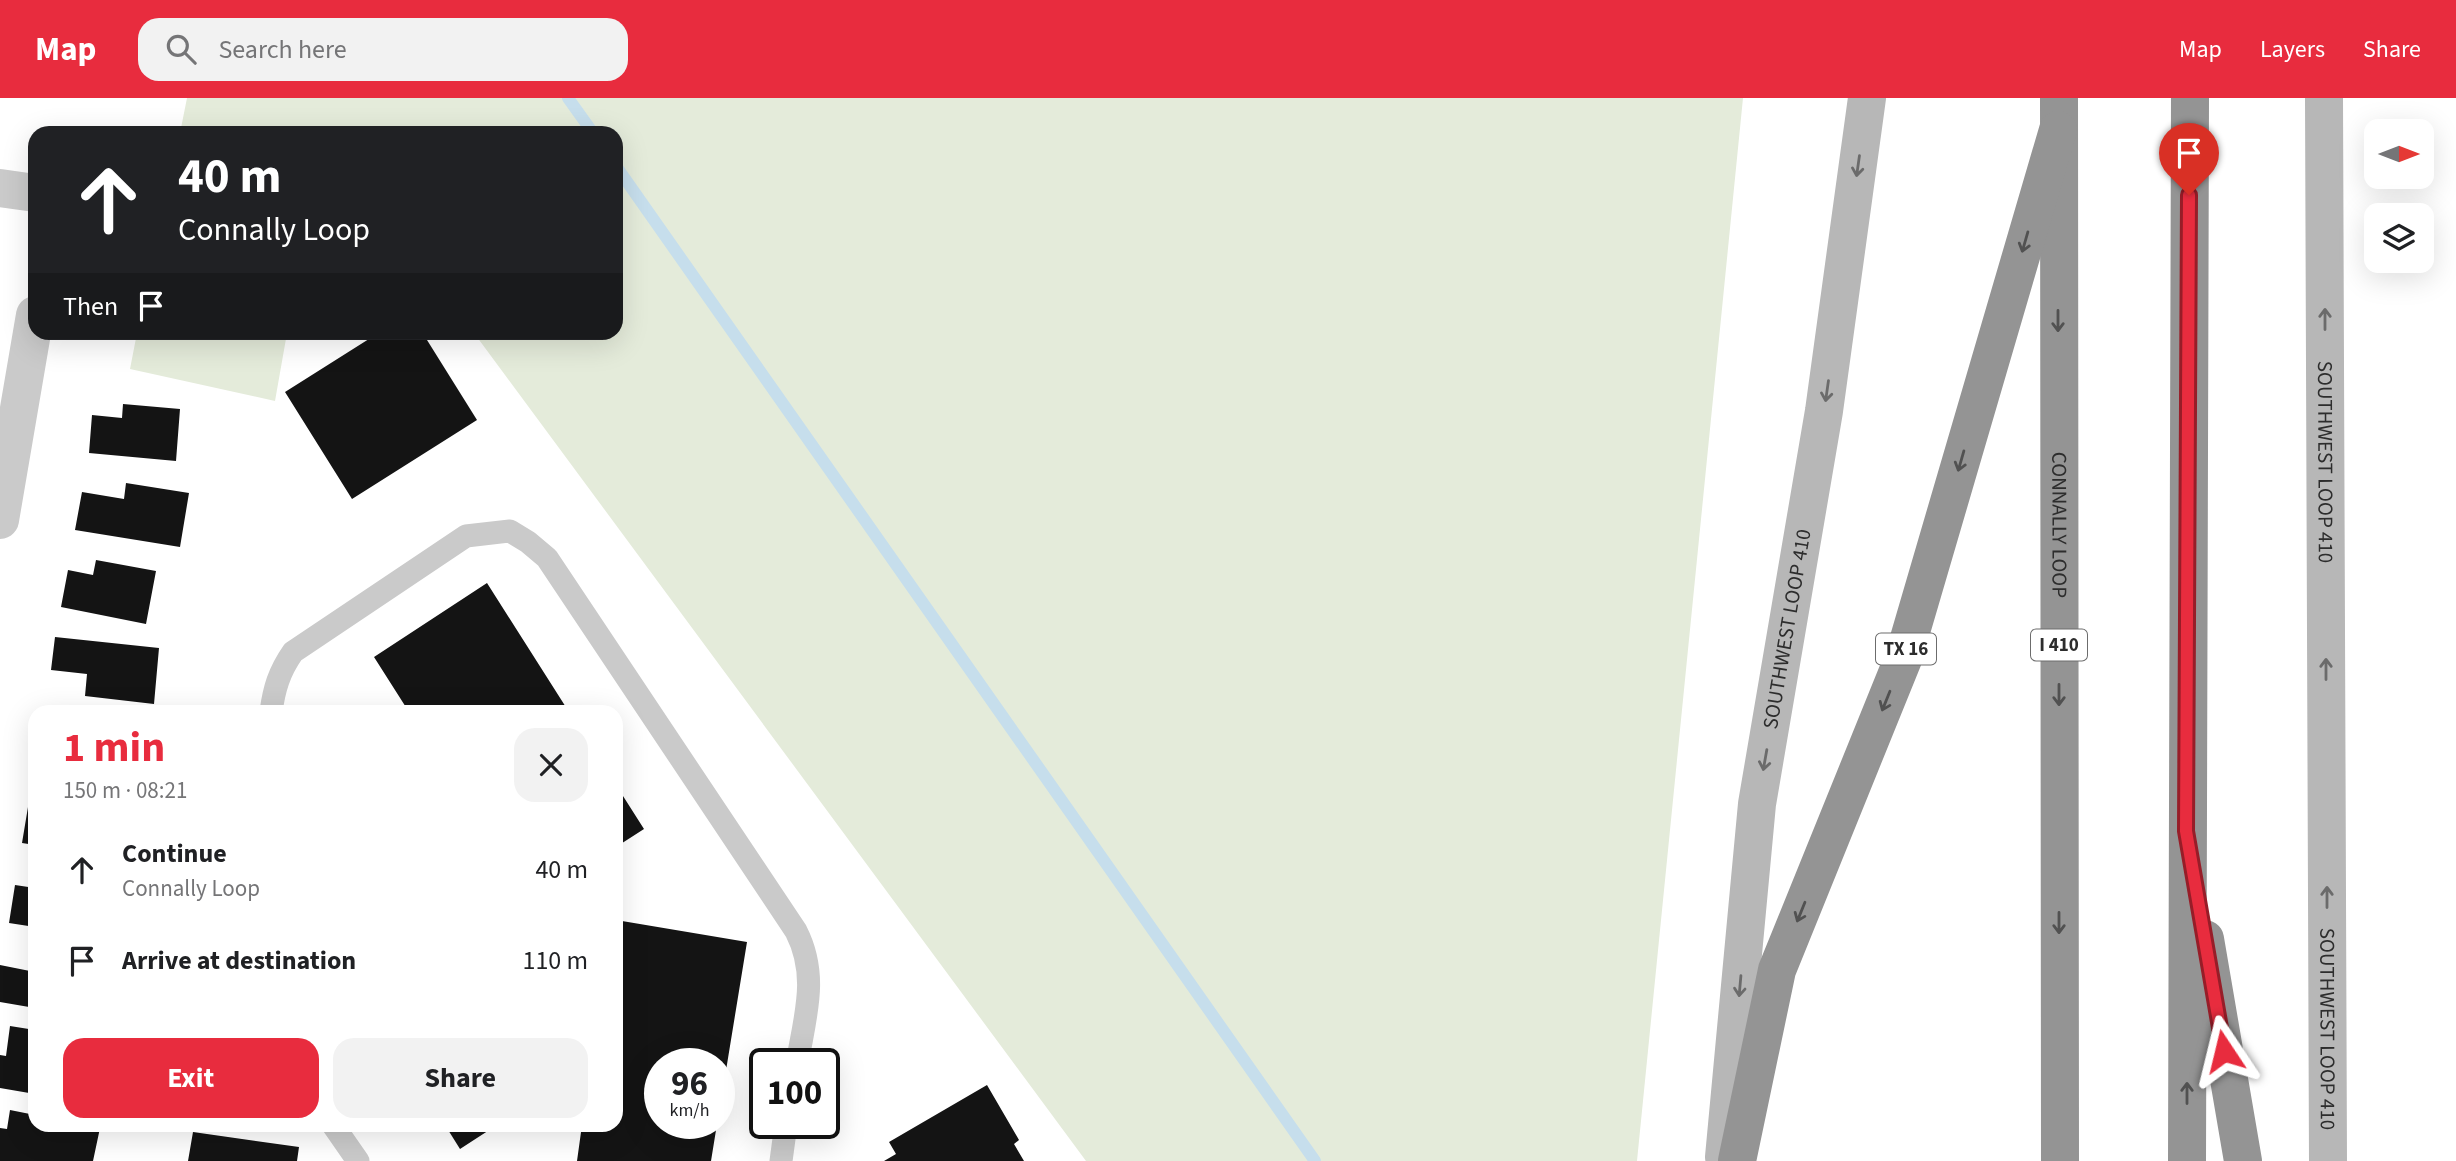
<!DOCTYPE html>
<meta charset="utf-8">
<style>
body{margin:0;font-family:"Source Sans 3",sans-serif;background:#f2f2f2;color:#202124;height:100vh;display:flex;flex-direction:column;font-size:26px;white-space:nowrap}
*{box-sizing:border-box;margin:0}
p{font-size:23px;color:#757577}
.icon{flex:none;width:38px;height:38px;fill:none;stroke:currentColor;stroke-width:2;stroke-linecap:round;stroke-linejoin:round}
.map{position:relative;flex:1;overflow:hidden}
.drawer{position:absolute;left:28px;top:607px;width:595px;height:427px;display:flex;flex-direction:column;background:#fff;border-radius:21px;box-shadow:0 7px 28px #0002}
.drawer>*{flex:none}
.top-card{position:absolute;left:28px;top:28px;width:595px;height:214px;border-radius:21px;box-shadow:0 7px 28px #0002;background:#202124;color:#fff;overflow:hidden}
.needle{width:46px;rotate:90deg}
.buttons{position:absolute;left:2364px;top:21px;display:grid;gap:14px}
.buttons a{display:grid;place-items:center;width:70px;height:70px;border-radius:14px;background:#fff;box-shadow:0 7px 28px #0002;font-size:35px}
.speed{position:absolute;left:644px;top:950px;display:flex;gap:14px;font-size:35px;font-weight:700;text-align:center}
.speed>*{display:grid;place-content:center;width:91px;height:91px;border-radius:50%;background:#fff;box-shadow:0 7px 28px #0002;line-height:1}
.speed small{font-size:18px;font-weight:400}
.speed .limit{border:4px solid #111;border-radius:10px;background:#fff;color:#111}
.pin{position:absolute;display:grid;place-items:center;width:60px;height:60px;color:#fff;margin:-72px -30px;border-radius:50% 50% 50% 0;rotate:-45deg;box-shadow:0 0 7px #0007}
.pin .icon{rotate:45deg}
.me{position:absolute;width:77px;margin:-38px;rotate:350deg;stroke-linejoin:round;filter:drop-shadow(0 0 5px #0008)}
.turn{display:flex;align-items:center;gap:24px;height:147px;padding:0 35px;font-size:32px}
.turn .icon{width:91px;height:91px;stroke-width:2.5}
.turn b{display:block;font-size:49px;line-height:60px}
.then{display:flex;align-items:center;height:66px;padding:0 35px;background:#0003;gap:14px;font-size:26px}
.round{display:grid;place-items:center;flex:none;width:74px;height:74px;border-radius:21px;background:#f2f2f2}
.head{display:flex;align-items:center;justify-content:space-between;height:119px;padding:0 35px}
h1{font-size:42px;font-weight:700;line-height:52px;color:#e82c3e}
.primary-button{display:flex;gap:14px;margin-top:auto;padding:14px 35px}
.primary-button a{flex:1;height:80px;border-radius:21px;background:#e82c3e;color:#fff;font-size:28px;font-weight:700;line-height:80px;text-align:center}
.primary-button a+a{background:#f2f2f2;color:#202124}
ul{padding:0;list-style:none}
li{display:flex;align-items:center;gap:21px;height:91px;padding:0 35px}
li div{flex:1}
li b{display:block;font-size:26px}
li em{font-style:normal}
header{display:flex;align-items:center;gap:42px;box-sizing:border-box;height:98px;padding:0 35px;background:#e82c3e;color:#fff}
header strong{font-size:33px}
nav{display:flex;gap:38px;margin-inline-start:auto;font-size:24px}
.search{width:490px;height:63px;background:#f2f2f2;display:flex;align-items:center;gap:18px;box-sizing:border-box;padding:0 24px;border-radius:21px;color:#757577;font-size:26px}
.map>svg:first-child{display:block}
.green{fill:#e4ebda}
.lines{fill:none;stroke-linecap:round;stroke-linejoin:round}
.stream{stroke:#c6deec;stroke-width:12}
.building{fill:#141414}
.service{stroke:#cacaca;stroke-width:23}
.minor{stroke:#cacaca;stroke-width:38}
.secondary{stroke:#b7b7b7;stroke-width:38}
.motorway{stroke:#949494;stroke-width:38}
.oneway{stroke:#6b6b6b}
.oneway2{stroke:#515151}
.route-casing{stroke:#971d28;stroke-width:18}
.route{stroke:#e82c3e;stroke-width:12}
.labels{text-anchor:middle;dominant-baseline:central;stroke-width:7;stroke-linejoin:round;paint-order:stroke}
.shield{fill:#fff;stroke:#6c6c6c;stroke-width:2}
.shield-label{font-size:19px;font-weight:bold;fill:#2d2d2d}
.street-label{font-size:21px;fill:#2d2d2d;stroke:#fff}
</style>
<header>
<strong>Map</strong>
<div class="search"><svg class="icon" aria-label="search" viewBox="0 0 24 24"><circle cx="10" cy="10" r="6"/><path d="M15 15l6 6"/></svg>Search here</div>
<nav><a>Map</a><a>Layers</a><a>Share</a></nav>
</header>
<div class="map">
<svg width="2456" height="1063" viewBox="0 0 2456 1063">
<rect width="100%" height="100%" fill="#fff"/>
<!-- green -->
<path class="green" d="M187 0H1743L1637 1063H1086L474 235 616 234V35H180Z
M137 235H287L275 303 130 271Z"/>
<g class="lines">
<!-- stream -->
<path class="stream" d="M568 0 593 35
M616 68 1315 1063"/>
</g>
<!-- building -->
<path class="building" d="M380 234H422L477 322 352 401 285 294Z
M123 306 180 311 176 363 89 355 92 317 122 320Z
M126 385 189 395 180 449 75 432 82 394 124 401Z
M96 462 156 473 146 526 61 509 68 472 93 477Z
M487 485 569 614H409L374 559Z
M55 539 159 550 154 606 85 598 87 576 51 572Z
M616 687 644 731 616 749Z
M28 709 35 710V747L22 745Z
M15 787 35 790V829L9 825Z
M616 822 747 844 721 1003 719 966H660V1026H717L711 1063H577L582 1027H616Z
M0 867 35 874V910L0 904Z
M10 928 35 932V996L0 990V957L6 958Z
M987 987 1019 1042 1014 1046 1024 1063H884L896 1056 889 1044Z
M10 1012 35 1017V1027H88L100 1030 93 1063H0V1030L7 1031Z
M445 1027H497L460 1051Z
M193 1034 299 1049 297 1063H188Z"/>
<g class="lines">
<!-- service -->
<path class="service" d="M271 614C274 591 279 574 293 554L466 438 510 433 528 444 547 460 796 833C819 878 805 918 797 966
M333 1027 358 1063
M781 1063 786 1026"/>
<!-- minor -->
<path class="minor" d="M0 90 35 95
M0 422 35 217"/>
<!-- secondary -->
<g class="secondary">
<path id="s1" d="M2324 0 2328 1063"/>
<path id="s2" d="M1724 1059 1757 706 1824 313 1867 0"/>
</g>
<!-- motorway -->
<g class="motorway">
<path id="s3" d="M2059 0 2060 1063"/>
<path d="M2205 841 2243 1063"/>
<path d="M1737 1063 1777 872 1903 561 2058 32"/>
<path d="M2187 1063 2190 0"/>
</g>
</g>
<!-- one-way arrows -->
<defs><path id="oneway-shaft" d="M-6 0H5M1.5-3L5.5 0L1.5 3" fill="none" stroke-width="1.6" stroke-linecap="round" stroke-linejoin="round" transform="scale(1.75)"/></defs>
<g class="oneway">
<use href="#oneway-shaft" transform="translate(1858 68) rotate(98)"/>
<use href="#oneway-shaft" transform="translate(2325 221) rotate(-90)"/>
<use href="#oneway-shaft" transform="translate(1827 293) rotate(98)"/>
<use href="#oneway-shaft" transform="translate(2326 571) rotate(-90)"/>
<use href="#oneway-shaft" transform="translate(1765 662) rotate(100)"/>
<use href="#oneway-shaft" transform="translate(2327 799) rotate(-90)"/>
<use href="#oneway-shaft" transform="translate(1740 888) rotate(95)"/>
</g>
<g class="oneway2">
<use href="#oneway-shaft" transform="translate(2025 144) rotate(106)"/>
<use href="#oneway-shaft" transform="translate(2058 223) rotate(90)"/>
<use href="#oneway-shaft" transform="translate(1961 363) rotate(106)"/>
<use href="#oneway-shaft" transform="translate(2059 597) rotate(90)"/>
<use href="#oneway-shaft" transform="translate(1886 603) rotate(112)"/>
<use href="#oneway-shaft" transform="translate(1801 814) rotate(112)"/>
<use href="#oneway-shaft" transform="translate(2059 825) rotate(90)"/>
<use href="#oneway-shaft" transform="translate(2187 995) rotate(-90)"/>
</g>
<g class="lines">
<!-- route casing -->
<g class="route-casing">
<path id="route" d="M2189 97 2186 733 2224 953"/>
</g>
<!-- route -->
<use href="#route" class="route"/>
</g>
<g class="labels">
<!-- shield labels -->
<g class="shield">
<rect x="2031" y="531.5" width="56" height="31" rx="5"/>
<rect x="1876" y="535.5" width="60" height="31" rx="5"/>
</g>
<g class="shield-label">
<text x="2059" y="547">I 410</text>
<text x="1906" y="551">TX 16</text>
</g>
<!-- street labels -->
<g class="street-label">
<text stroke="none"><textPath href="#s1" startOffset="364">SOUTHWEST LOOP 410</textPath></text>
<text stroke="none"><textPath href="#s3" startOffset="427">CONNALLY LOOP</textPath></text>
<text stroke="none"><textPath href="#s2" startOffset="532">SOUTHWEST LOOP 410</textPath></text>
<text stroke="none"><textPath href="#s1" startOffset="931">SOUTHWEST LOOP 410</textPath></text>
</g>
</g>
</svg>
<div class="buttons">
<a><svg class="needle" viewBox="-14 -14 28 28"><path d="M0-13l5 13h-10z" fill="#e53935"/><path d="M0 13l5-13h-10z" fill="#757577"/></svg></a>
<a><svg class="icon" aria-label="layers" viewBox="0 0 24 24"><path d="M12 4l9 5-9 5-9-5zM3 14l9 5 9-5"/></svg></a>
</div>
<div class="speed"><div>96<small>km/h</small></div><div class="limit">100</div></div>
<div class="pin" style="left:2189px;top:97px;background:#d93025"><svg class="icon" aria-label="arrive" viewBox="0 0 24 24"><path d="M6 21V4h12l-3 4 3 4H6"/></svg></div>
<svg class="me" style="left:2224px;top:953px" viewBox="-20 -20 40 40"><path d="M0-17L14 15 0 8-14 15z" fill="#e82c3e" stroke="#fff" stroke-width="4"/></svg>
<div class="top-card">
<div class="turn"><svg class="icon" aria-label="ahead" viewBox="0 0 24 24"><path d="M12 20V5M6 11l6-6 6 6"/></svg><div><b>40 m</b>Connally Loop</div></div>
<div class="then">Then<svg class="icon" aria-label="arrive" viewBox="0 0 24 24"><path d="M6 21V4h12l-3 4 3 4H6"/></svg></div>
</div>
<section class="drawer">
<div class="head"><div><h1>1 min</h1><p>150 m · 08:21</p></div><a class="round"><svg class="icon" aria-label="close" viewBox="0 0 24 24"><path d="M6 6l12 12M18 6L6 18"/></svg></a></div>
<ul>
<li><svg class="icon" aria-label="ahead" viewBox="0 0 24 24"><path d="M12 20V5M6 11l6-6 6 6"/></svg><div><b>Continue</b><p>Connally Loop</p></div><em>40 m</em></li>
<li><svg class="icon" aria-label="arrive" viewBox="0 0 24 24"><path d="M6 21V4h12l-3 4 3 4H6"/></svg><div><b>Arrive at destination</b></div><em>110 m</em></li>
</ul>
<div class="primary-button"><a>Exit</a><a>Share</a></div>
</section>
</div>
